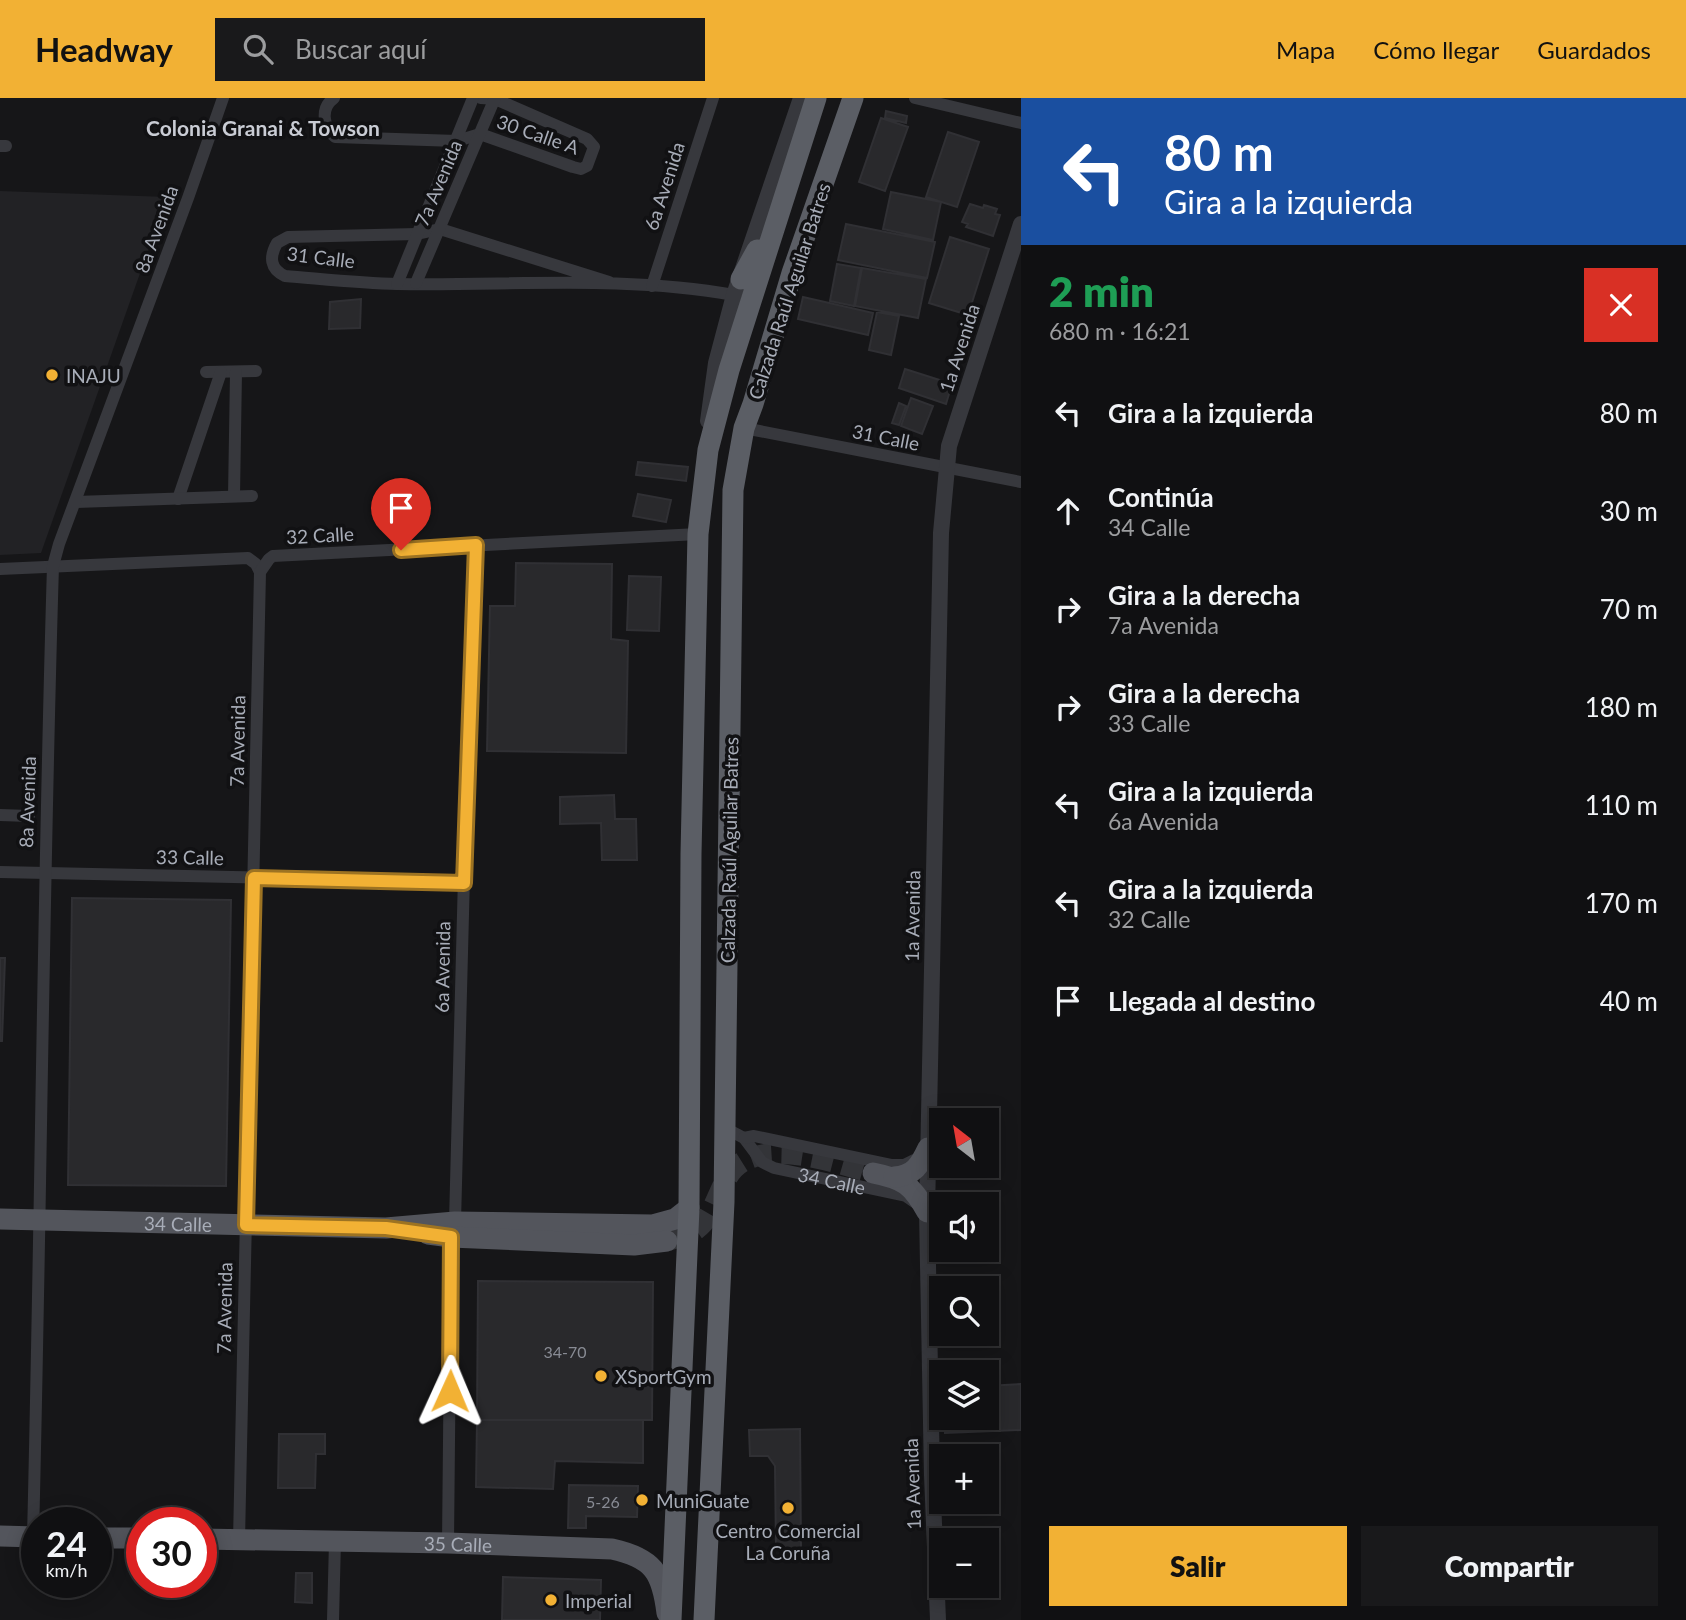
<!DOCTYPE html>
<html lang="es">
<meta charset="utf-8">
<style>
body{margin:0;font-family:Lato,sans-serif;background:#19191b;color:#f1f3f6;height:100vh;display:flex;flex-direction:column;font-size:26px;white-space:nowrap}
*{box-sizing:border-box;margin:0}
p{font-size:23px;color:#9c9d9f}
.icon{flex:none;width:38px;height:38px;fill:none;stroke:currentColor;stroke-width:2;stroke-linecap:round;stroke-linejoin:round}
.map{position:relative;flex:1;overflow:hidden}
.panel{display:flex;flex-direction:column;background:#101012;width:665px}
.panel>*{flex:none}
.top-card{background:#1a4fa0;color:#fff;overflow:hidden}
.needle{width:46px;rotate:329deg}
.controls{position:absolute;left:929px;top:1010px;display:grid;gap:14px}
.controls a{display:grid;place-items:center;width:70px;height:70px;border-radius:0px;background:#101012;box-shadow:0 4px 18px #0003,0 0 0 2px #303032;font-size:35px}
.speed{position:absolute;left:21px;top:1409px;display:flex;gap:14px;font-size:35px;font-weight:700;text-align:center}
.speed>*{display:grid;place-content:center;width:91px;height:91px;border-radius:50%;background:#101012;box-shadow:0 4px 18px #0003,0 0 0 2px #303032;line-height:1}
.speed small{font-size:18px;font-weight:400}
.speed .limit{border:10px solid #d22;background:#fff;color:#111}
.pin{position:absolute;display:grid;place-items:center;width:60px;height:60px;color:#fff;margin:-72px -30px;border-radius:50% 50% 50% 0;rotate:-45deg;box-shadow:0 0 7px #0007}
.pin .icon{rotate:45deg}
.me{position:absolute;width:77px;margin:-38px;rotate:1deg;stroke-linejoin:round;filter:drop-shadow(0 0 5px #0008)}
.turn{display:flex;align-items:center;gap:24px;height:147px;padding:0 28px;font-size:32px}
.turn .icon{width:91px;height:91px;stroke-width:2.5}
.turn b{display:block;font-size:49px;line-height:60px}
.round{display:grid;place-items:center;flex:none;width:74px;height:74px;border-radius:0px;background:#19191b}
.head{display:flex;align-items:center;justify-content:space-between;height:119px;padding:0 28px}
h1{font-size:42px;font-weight:800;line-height:52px;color:#1e9e55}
.cta{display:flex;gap:14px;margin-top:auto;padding:14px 28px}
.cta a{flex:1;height:80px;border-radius:0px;background:#f2b134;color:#111;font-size:28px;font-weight:800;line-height:80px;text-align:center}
.cta a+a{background:#19191b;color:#f1f3f6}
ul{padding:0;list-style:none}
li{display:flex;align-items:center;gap:21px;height:98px;padding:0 28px}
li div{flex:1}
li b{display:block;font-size:26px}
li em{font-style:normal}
header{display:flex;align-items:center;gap:42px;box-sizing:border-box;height:98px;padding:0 35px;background:#f2b134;color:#111}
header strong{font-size:33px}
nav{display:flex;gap:38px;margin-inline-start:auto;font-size:24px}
.search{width:490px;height:63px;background:#19191b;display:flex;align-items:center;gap:18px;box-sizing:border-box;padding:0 24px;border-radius:0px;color:#9c9d9f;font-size:26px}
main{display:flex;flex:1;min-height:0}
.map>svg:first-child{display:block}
.built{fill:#222225}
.building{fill:#29292c;stroke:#303034;stroke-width:2}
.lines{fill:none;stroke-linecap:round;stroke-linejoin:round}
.primary-tunnel{stroke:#333438;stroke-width:21;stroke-dasharray:21 10;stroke-linecap:butt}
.minor{stroke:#37383d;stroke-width:12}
.tertiary{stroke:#37383d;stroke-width:16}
.primary{stroke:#53555c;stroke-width:21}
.trunk{stroke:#5b5e65;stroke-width:21}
.route-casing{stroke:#9d7322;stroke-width:18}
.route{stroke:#f2b134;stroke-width:12}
.poi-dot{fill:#f2b134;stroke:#111113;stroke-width:2.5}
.labels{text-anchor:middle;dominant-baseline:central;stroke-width:7;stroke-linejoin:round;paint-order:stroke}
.number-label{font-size:16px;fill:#888b94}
.street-label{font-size:19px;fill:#a8adb8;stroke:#111113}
.poi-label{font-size:19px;fill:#a8adb8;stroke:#111113;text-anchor:start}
.neighbourhood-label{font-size:21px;font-weight:bold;fill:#c9ccd4;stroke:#111113}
</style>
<header>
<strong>Headway</strong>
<div class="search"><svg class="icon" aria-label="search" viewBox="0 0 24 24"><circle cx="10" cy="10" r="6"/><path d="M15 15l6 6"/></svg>Buscar aquí</div>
<nav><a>Mapa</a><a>Cómo llegar</a><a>Guardados</a></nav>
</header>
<main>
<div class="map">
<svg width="1021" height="1522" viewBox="0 0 1021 1522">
<rect width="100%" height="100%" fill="#161618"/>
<!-- built -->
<path class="built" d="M0 93 167 99 41 455 0 457Z"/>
<!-- building -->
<path class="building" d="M886 13 907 18 906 25 885 20Z
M881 20 908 29 885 93 859 84Z
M948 34 979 44 957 109 926 99Z
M891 94 941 104 933 142 883 131Z
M970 106 983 110 984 107 997 111 995 116 1000 117 993 138 966 129 968 126 962 124Z
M846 126 935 144 927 180 838 162Z
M950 139 989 151 968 217 929 205Z
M837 166 861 170 854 208 830 203Z
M862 170 926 181 918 220 855 208Z
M803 199 873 215 868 237 798 221Z
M361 201 360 230 329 231 330 204Z
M877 214 899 218 891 257 869 252Z
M905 271 952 286 946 306 899 290Z
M911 300 933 308 922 336 901 328Z
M899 305 906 308 899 327 892 325Z
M638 364 688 369 686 383 636 377Z
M638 396 671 402 666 424 633 418Z
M516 465 612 466 611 541 628 543 626 655 487 653 490 508H515Z
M629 478 661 479 659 533 627 532Z
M614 697 615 721H636L637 762H602L601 725 560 726V699Z
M72 800 231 802 226 1088 68 1087Z
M0 860H5L2 943H0Z
M478 1183 653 1184 652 1322H477Z
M1021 1286V1332L945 1335V1320H987V1288Z
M477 1322H643V1365L555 1363 553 1391 476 1389Z
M800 1331 801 1452H776L775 1368 768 1358H750L749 1332Z
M279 1336H325V1356H316L315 1390H278Z
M569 1387 638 1388 637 1419 586 1418V1430H568Z
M296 1475H312V1505L295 1504Z
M503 1479 601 1482 600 1522H502Z"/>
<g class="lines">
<!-- primary-tunnel -->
<path class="primary-tunnel" d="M667 1143C675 1140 684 1138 692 1134 712 1123 716 1098 727 1080 753 1034 834 1065 873 1075"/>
<!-- minor -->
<g class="minor">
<path d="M334 0C320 10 323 29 335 39L457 43 480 36 573 69 581 71 587 68 594 49 587 41 495 1 481 0"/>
<path d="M915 0 1021 25"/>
<path d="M0 48H6"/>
<path d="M609 184 440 131 417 136 288 139 277 145C269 159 270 171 285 178 323 181 360 185 398 186 510 188 623 177 734 197"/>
<path d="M416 185 495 0"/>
<path d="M397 186 473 0"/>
<path d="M652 188 713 0"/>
<path d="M206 274 256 273"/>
<path d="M744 330 1021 384"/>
<path d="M234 398 236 274"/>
<path d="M178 401 221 274"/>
<path d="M76 404 252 398"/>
<path d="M0 471 248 460 256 466 260 474"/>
<path d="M0 717 29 718"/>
<path d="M0 774 464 784"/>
<path id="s1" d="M725 1030 744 1040 762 1064 774 1070 906 1098 916 1105"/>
<path d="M744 1040 754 1038 892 1067H904L914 1062"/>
<path d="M455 1124 467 663 476 447"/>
<path d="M33 1439C41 1115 43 792 53 468L59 446 188 100 223 0"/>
<path d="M239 1442 260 474 269 461 273 458 698 436"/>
<path d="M448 1445 451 1139"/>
<path d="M333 1522 335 1443"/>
</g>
<!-- tertiary -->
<path class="tertiary" d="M708 323 716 265 734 197 801 0
M938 1522 932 1377 927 1114 941 435 949 348 1021 126"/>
<!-- primary -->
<g class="primary">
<path d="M873 1075C904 1081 912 1087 927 1114"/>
<path d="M894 1079C914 1078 920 1067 928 1050"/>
<path id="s2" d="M0 1121 386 1130 455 1124 653 1127 675 1121 689 1110"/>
<path d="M428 1136 451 1139 634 1147 667 1143"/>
<path d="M0 1438 37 1439"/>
<path d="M96 1440H142"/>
<path id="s3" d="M201 1441 448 1445 612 1451C653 1460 662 1474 667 1515"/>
</g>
<!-- trunk -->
<path class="trunk" d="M741 181 757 152
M671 1522 689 1110 691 756 698 436 708 352 729 272 816 0
M704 1522 724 1104 733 392 744 330 753 306 792 175 853 0"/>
</g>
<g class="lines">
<!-- route casing -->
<g class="route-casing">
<path id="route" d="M401 452 476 447 464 785 254 780 246 1127 386 1130 451 1139 450 1293"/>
</g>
<!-- route -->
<use href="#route" class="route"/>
</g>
<!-- markers -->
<g class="poi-dot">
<circle cx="52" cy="277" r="7"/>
<circle cx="601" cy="1278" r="7"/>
<circle cx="642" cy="1402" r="7"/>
<circle cx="788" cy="1410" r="7"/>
<circle cx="551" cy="1502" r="7"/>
</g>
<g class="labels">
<!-- number labels -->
<g class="number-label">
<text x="565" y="1253">34-70</text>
<text x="603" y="1403">5-26</text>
</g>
<!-- street labels -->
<g class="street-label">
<text transform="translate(538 36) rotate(19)">30 Calle A</text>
<text transform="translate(438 85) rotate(-67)">7a Avenida</text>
<text transform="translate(664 88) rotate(-72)">6a Avenida</text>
<text transform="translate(156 131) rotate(-70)">8a Avenida</text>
<text transform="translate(321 159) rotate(7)">31 Calle</text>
<text transform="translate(789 193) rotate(-72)">Calzada Raúl Aguilar Batres</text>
<text transform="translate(959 250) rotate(-72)">1a Avenida</text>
<text transform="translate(886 339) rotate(11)">31 Calle</text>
<text transform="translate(320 437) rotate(-3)">32 Calle</text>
<text transform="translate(237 643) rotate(-89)">7a Avenida</text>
<text transform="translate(27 704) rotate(-88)">8a Avenida</text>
<text transform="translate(729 752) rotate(-89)">Calzada Raúl Aguilar Batres</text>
<text transform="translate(190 759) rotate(1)">33 Calle</text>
<text transform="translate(912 818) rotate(-89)">1a Avenida</text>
<text transform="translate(442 869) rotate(-89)">6a Avenida</text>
<text stroke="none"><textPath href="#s1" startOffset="124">34 Calle</textPath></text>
<text stroke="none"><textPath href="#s2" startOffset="178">34 Calle</textPath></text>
<text transform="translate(224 1210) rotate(-89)">7a Avenida</text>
<text transform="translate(912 1386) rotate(-92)">1a Avenida</text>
<text stroke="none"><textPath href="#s3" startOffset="257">35 Calle</textPath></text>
</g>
<!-- poi labels -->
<g class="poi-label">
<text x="66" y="277">INAJU</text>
<text x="615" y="1278">XSportGym</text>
<text x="656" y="1402">MuniGuate</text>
<text x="788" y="1432" text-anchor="middle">Centro Comercial<tspan x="788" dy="22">La Coruña</tspan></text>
<text x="565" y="1502">Imperial</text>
</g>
<!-- neighbourhood labels -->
<g class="neighbourhood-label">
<text x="263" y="29">Colonia Granai &amp; Towson</text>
</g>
</g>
</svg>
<div class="controls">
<a><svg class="needle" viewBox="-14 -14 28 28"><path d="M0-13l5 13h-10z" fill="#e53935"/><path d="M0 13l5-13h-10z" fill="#9c9d9f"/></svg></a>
<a><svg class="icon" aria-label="sound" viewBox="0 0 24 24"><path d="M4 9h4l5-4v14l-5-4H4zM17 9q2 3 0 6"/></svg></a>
<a><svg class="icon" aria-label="search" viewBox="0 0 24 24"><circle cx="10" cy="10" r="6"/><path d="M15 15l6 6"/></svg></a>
<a><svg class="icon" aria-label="layers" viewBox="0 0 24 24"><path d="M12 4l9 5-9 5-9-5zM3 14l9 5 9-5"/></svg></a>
<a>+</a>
<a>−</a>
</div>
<div class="speed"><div>24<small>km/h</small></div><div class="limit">30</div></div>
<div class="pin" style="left:401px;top:452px;background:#d93025"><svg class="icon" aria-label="arrive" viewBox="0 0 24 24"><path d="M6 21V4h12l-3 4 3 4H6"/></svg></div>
<svg class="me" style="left:450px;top:1293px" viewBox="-20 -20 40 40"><path d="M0-17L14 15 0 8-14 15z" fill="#f2b134" stroke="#fff" stroke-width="4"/></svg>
</div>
<section class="panel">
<div class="top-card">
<div class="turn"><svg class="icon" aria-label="left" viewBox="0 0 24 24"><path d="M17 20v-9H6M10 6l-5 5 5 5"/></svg><div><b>80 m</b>Gira a la izquierda</div></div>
</div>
<div class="head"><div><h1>2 min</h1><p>680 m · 16:21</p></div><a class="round" style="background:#d93025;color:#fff"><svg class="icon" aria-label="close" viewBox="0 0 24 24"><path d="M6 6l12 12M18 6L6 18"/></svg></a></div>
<ul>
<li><svg class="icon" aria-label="left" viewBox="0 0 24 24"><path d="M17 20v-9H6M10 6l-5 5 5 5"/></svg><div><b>Gira a la izquierda</b></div><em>80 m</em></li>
<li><svg class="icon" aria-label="ahead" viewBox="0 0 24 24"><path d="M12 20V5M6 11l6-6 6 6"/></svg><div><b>Continúa</b><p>34 Calle</p></div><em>30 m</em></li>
<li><svg class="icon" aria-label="right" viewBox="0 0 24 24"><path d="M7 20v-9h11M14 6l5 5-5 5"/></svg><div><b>Gira a la derecha</b><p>7a Avenida</p></div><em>70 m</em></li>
<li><svg class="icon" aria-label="right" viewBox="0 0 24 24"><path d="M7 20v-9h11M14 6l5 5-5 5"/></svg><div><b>Gira a la derecha</b><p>33 Calle</p></div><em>180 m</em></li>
<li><svg class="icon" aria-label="left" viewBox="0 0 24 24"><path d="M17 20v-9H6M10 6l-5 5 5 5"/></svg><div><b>Gira a la izquierda</b><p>6a Avenida</p></div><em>110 m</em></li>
<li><svg class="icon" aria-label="left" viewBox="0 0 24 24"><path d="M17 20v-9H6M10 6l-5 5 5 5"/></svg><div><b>Gira a la izquierda</b><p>32 Calle</p></div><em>170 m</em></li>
<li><svg class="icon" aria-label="arrive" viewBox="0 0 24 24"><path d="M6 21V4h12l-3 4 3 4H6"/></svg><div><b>Llegada al destino</b></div><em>40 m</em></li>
</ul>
<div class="cta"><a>Salir</a><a>Compartir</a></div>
</section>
</main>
